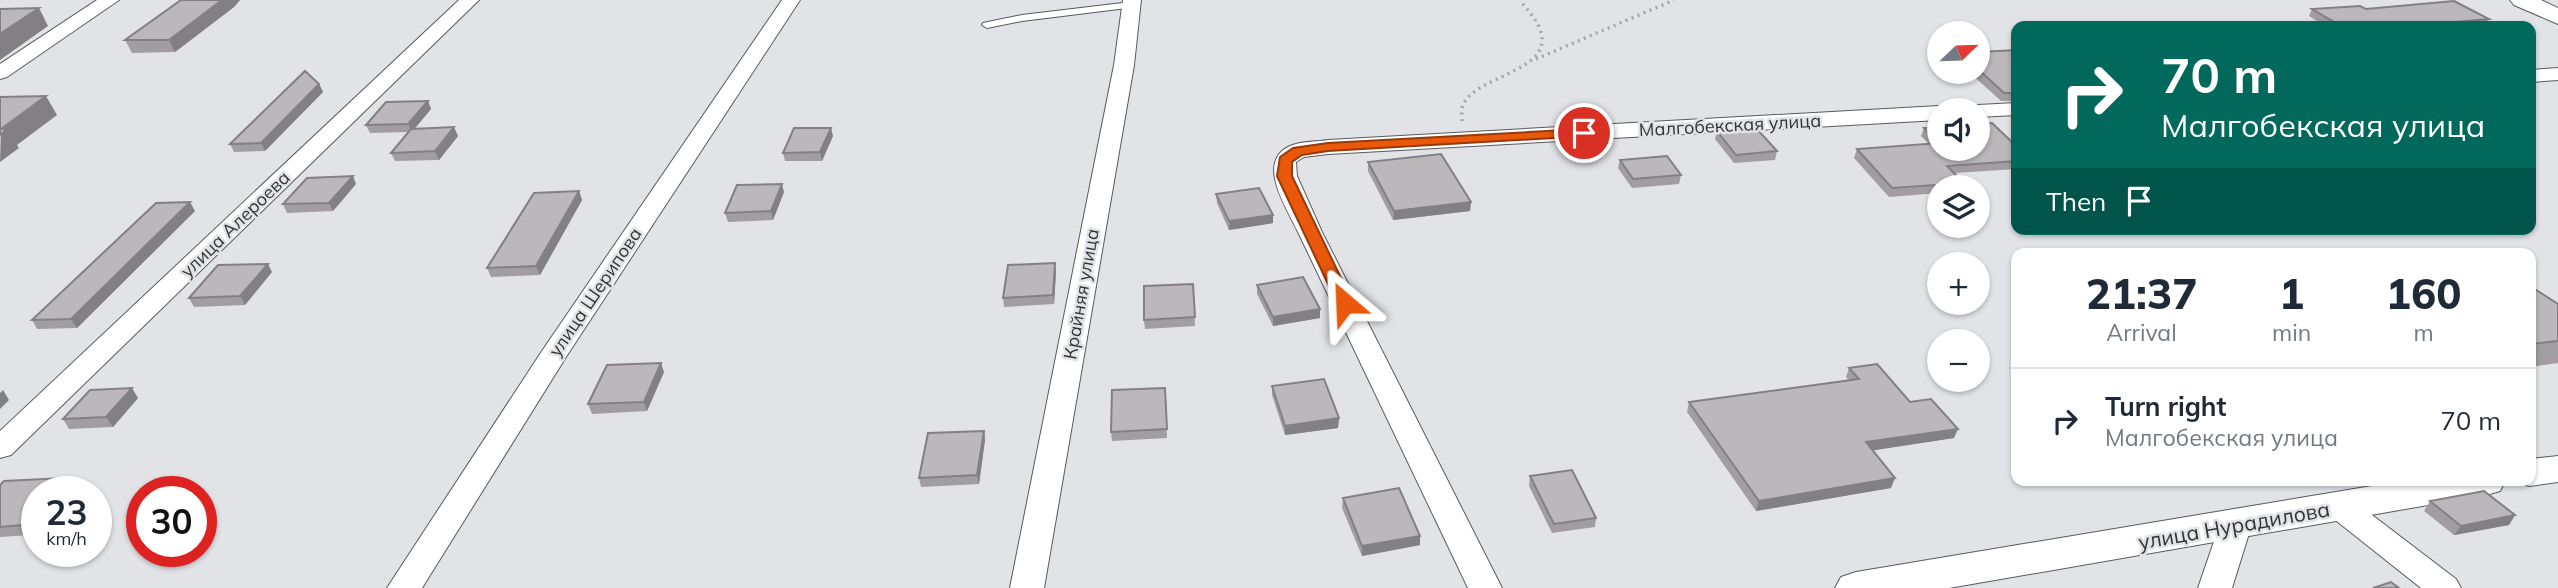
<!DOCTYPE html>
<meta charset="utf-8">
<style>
body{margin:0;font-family:Mulish,sans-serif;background:#f6f6f7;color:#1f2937;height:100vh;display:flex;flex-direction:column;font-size:26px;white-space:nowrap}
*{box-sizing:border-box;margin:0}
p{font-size:23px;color:#747a83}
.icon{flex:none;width:38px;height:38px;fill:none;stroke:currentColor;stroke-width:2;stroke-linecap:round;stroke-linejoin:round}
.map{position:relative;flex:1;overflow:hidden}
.details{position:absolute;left:2011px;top:248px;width:525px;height:238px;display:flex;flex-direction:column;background:#fff;border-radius:14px;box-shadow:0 2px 5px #0004}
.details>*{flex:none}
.guide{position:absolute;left:2011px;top:21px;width:525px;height:214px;border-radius:14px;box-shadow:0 2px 5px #0004;background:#00695c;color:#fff;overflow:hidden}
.needle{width:46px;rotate:67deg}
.tools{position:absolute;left:1927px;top:21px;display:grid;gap:14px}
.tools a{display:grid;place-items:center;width:63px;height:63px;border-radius:50%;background:#fff;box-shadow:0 2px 5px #0004;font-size:35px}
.speed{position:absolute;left:21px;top:476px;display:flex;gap:14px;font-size:35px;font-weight:700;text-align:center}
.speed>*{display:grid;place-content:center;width:91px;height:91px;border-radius:50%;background:#fff;box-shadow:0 2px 5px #0004;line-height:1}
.speed small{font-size:18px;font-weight:400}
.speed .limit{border:10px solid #d22;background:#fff;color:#111}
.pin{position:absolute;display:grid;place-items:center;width:60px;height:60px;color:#fff;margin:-30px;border:4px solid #fff;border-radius:50%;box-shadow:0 2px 7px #0007}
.me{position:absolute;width:77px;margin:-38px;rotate:334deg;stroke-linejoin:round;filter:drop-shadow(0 0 5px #0008)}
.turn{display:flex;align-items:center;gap:24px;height:147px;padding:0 35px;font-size:32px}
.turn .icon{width:91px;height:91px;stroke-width:2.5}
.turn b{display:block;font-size:49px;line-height:60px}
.then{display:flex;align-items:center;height:66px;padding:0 35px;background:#0003;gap:14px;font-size:26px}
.eta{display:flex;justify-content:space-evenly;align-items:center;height:119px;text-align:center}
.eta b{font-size:42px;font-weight:800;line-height:49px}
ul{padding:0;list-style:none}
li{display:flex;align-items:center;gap:21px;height:105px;padding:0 35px;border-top:2px solid #e0e1e3}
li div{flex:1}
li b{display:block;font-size:26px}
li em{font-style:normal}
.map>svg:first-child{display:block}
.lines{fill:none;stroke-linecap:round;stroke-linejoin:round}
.service-casing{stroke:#595a5e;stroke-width:2}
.minor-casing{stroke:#595a5e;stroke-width:2}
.tertiary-casing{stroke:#595a5e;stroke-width:2}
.path{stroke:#a4a5a8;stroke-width:3.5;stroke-dasharray:2 4.5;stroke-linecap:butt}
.service{fill:#fff;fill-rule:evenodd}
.minor{fill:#fff;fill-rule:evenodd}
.tertiary{fill:#fff;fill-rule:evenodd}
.wall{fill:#a19da1}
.shaded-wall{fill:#838083}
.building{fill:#bbb7bb;stroke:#838083;stroke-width:2}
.route{fill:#ea580c;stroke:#983908;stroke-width:2}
.labels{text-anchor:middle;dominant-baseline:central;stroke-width:5;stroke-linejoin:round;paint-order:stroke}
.street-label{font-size:18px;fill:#333335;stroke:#e1e3e7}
.near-street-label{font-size:21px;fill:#333335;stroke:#e1e3e7}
</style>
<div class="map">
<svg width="2558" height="588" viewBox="0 0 2558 588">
<rect width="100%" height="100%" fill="#e1e3e7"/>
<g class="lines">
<!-- service casing -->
<g class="service-casing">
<path id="service" d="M1131 2 1136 5 1135 7 1022 21 987 28 982 25 983 23 1022 15Z"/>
</g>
<!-- minor casing -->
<g class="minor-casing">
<path id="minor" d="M97 0H119L7 77 0 79V64Z
M459 0H479L11 455 0 458V431Z
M782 0H800L566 357 422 588H387L542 351Z
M1123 0H1141L1134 65 1044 588H1010L1114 65Z
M2558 68V80L2530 82V70Z
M2016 103V115L1978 117V110H1968L1978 105Z
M1939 106 1948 110H1939V120L1328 154 1304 157 1296 162 1297 176 1322 232 1502 588H1468L1298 232C1287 208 1255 162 1290 146 1301 141 1316 142 1328 140Z
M2340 496 2351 499 2456 579 2461 588H2421L2329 515 2324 507 2329 499Z
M2235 515 2246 519 2251 527 2232 588H2198L2219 527 2224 519Z"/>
</g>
<!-- tertiary casing -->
<g class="tertiary-casing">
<path id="tertiary" d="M2510 0H2541L2558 8V24L2514 5Z
M2558 456V482L2530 486 2516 483 2530 481V459Z
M2402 481H2505L2500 491 2486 495 1949 588H1835L1841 577 1856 572Z"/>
</g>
<!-- path -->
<path class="path" d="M1536 59 1674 0
M1462 121C1462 116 1461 109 1463 105 1476 74 1559 72 1539 27 1535 17 1526 9 1520 0"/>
<!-- service -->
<use href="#service" class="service"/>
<!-- minor -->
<use href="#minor" class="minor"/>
<!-- tertiary -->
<use href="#tertiary" class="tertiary"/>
</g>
<!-- wall -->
<path class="wall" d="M181 0H240L234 7 175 52 132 53 125 40Z
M2312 9H2366L2489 19 2485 26H2325L2309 16Z
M2016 50V101H2001L1969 72H1978V52Z
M319 84 323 92 265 151 234 152 230 144Z
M428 101 431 109 414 129 458 136 439 160 395 161 391 153 409 132 370 133 366 125Z
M1924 128 2016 146V169L1955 173 1964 183 1963 187H1939V193L1889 197 1854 158 1857 149 1929 144 1921 136Z
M1717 131 1777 151 1775 160 1734 163 1715 139Z
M833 136 822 161H785L783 153Z
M1620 160 1681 175 1679 184 1632 188 1618 168Z
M1368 162 1471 202 1470 211 1393 220 1368 171Z
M356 184 333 211 287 213 283 204Z
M579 191 582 200 540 275 491 277 487 268Z
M784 192 773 220 728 222 725 213Z
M1216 194 1273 215V223L1229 230 1217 203Z
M195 211 77 328 37 329 32 320Z
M272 272 245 305 194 307 189 298Z
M1056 272 1054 304 1004 307 1003 298Z
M1193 284 1195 326 1145 329 1144 320Z
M1257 285 1320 309V318L1273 326 1257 294Z
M2530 286 2558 304V363L2530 367Z
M1849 368 1910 402 1954 438 1872 450 1891 488 1756 511 1687 412 1689 402 1849 381 1846 377Z
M664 372 647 411 592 414 588 404Z
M1272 386 1339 418 1338 428 1285 435 1272 395Z
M1165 388 1167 438 1112 441 1111 432Z
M138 398 113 427 69 429 63 419Z
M984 431 985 440 979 484 921 487 919 478Z
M1530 476 1596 518 1595 527 1552 533 1529 486Z
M64 478 71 487 37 492V527L30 535 0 537V485Z
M1343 498 1420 536V545L1362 556 1342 508Z
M2430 501 2515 515 2509 525 2454 535 2424 511Z"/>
<!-- shaded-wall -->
<path class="shaded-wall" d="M222 0H240L234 7 175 52 169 40Z
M39 8 48 26 0 60V34Z
M319 84 323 92 265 151 261 143Z
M46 96 57 115 17 145 19 148 0 162 1 129Z
M428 101 431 109 412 132 408 124Z
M454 127 458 136 439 160 435 151Z
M831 128 833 136 822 161 820 152Z
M353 176 356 184 333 211 329 203Z
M782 184 784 192 773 220 771 211Z
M579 191 582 200 540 275 536 266Z
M190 202 195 211 77 328 71 319Z
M1471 202 1470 211 1393 220 1394 211Z
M1273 215V223L1229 230V221Z
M1055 263 1056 272 1054 304 1053 295Z
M268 264 272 272 245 305 240 296Z
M1320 309V318L1273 326V317Z
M661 363 664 372 647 411 644 402Z
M132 388 138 398 113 427 106 417Z
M3 390 9 400 0 409V393Z
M1339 418 1338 428 1285 435V426Z
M1958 429 1954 438 1863 452 1866 442Z
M984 431 985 440 979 484 977 475Z
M64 478 71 487 67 492H52Z
M1895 478 1891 488 1756 511 1759 501Z
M37 509V527L30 535 23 525Z
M2515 515 2509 525 2454 535 2461 526Z
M1420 536V545L1362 556V546Z"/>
<!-- building -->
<path class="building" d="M181 0H222L169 40H125Z
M2454 1 2489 19 2412 26H2341L2312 9 2360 6 2366 9Z
M39 8 0 34V9Z
M2016 50V93H2004L1978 69V52Z
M305 71 319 84 261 143 230 144Z
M46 96 1 129H7L0 135V97Z
M428 101 408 124 366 125 386 102Z
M1992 123 2016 146V161L1947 166 1964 183 1892 188 1857 149 1939 143V149H1978V124Z
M454 127 435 151 391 153 411 129Z
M1939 127V143L1924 128Z
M794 128H831L820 152 783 153Z
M1756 128 1777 151 1736 155 1717 131Z
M1441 154 1471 202 1394 211 1368 162Z
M1667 156 1681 175 1633 179 1620 160Z
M353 176 329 203 283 204 307 178Z
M782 184 771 211 725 213 737 185Z
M1259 188 1273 215 1229 221 1216 194Z
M579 191 536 266 487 268 534 193Z
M190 202 71 319 32 320 156 203Z
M1055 263 1053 295 1003 298 1008 265Z
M268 264 240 296 189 298 218 265Z
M1303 277 1320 309 1273 317 1257 285Z
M1193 284 1195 317 1144 320V286Z
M2530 286 2558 304V341L2530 344Z
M661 363 644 402 588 404 607 365Z
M1877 364 1910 402 1931 399 1958 429 1866 442 1895 478 1759 501 1689 402 1859 379 1849 368Z
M1324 379 1339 418 1285 426 1272 386Z
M132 388 106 417 63 419 90 390Z
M1165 388 1167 429 1111 432 1112 390Z
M984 431 977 475 919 478 928 433Z
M1572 470 1596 518 1554 524 1530 476Z
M64 478 52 492H37V509L23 525 0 527V485L4 481Z
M1399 488 1420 536 1362 546 1343 498Z
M2484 491 2515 515 2461 526 2430 501Z
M2391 582 2399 588H2373Z"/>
<!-- route -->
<path class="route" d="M1584 129 1590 133 1589 136 1328 151 1302 155 1292 162V176L1353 303 1345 308 1337 303 1277 176 1280 157 1293 148 1328 143Z"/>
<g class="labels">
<!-- street labels -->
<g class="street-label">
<text transform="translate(1730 125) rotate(-3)">Малгобекская улица</text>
<text transform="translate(235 224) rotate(-44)">улица Алероева</text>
<text transform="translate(595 292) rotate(-56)">улица Шерипова</text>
<text transform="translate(1081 294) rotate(-80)">Крайняя улица</text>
</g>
<!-- near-street labels -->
<g class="near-street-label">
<text transform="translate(2234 525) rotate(-10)">улица Нурадилова</text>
</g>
</g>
</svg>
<div class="tools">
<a><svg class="needle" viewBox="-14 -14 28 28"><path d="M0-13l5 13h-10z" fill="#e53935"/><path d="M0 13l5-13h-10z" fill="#747a83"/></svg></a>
<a><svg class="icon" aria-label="sound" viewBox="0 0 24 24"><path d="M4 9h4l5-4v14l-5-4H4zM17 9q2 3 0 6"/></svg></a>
<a><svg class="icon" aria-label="layers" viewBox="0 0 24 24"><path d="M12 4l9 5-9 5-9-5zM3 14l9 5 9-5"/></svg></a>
<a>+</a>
<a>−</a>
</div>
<div class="speed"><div>23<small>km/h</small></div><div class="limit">30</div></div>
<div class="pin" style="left:1584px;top:133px;background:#d93025"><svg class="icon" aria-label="arrive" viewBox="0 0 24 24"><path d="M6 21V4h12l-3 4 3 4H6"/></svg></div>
<svg class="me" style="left:1345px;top:303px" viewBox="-20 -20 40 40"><path d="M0-17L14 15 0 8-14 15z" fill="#ea580c" stroke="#fff" stroke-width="4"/></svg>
<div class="guide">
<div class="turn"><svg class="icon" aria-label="right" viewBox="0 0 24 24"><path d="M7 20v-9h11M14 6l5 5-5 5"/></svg><div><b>70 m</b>Малгобекская улица</div></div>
<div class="then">Then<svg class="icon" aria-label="arrive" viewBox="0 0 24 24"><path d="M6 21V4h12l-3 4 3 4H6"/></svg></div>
</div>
<section class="details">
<div class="eta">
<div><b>21:37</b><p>Arrival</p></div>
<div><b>1</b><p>min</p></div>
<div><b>160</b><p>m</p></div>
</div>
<ul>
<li><svg class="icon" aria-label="right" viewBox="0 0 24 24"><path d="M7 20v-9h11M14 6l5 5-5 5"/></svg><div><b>Turn right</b><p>Малгобекская улица</p></div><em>70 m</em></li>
</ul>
</section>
</div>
